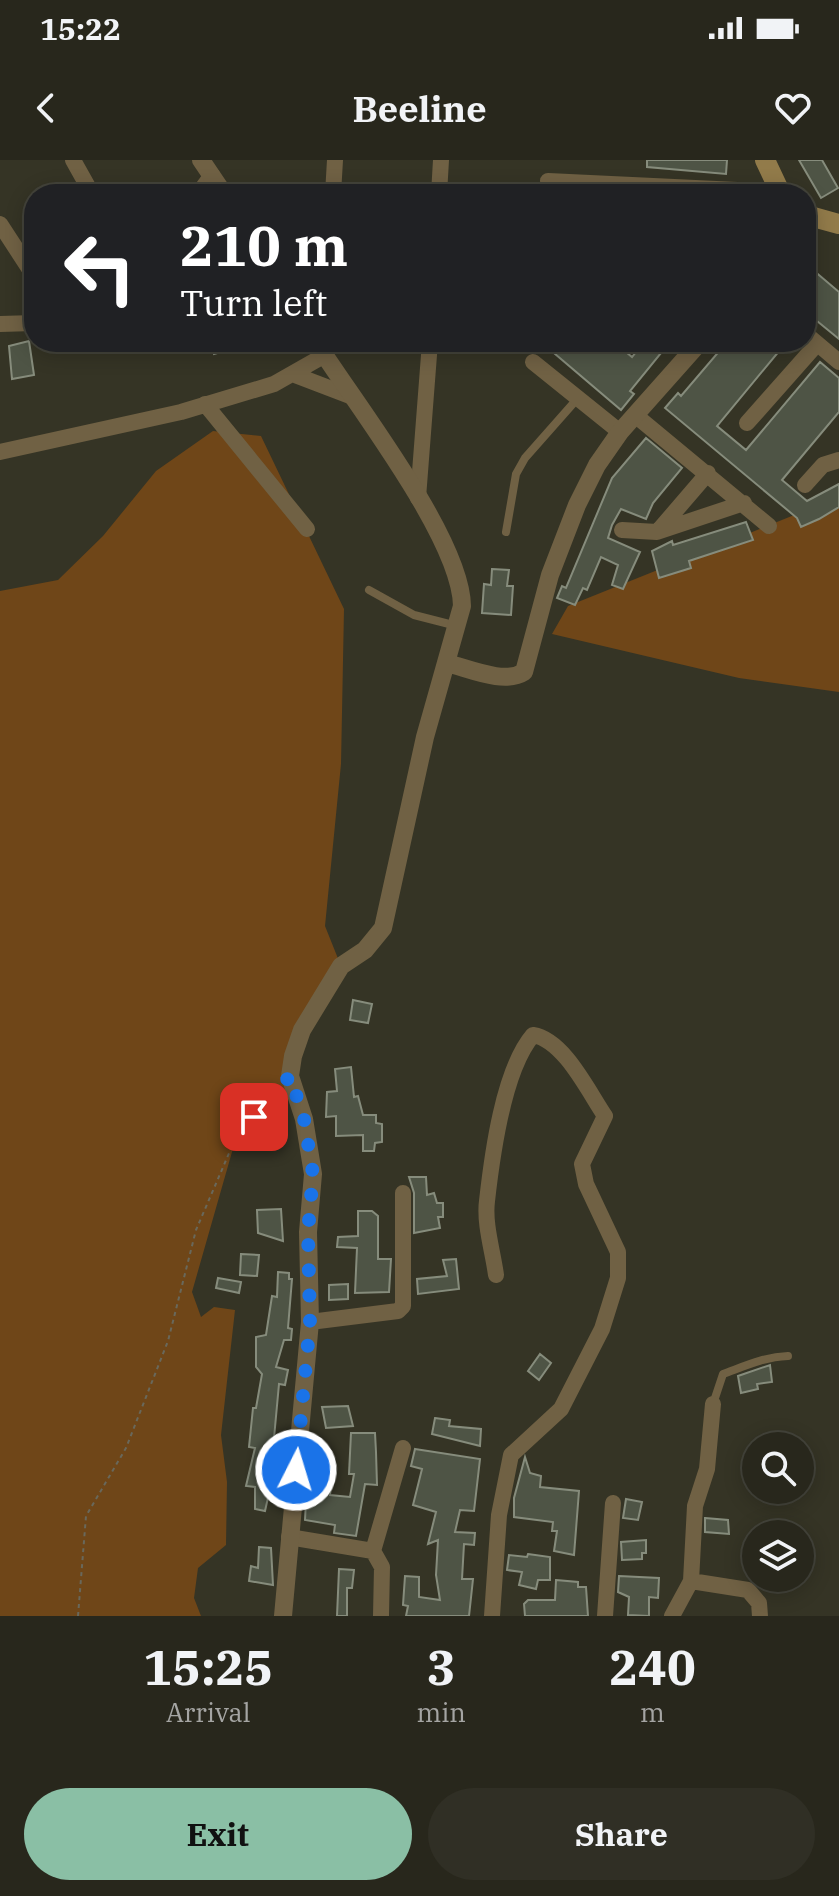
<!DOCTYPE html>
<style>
body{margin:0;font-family:"IBM Plex Serif",serif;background:#302f25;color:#f1f3f6;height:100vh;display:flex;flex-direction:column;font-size:30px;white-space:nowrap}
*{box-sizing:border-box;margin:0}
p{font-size:26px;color:#a5a5a3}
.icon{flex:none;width:44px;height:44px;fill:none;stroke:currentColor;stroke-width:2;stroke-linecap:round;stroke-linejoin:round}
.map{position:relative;height:1456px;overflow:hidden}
.drawer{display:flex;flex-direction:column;background:#28271c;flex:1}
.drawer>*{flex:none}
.top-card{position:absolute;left:24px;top:24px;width:792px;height:168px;border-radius:32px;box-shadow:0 4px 20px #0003,0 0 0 2px #44443b;background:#202124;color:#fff;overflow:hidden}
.tools{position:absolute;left:742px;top:1272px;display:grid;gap:16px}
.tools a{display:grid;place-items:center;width:72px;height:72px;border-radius:50%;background:#28271c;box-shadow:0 4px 20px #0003,0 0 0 2px #44443b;font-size:40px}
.pin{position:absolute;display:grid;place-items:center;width:68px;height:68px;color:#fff;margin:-34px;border-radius:16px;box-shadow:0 4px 12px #0006}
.me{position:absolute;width:88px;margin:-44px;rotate:5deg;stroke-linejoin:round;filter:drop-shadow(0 0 6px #0008)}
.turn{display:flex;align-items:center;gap:28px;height:168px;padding:0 24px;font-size:36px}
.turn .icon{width:104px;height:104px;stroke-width:2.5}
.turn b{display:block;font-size:56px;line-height:68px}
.eta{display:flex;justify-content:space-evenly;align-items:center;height:136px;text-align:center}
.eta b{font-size:48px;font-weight:700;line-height:56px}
.primary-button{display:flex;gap:16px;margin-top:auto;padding:16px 24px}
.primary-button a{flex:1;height:92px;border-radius:48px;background:#8abfa5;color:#111;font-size:32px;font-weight:700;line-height:92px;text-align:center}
.primary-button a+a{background:#302f25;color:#f1f3f6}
.status{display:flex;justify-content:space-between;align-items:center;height:56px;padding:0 40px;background:#28271c;direction:ltr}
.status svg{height:22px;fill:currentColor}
header{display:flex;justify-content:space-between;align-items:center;height:104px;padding:0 24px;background:#28271c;font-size:36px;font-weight:700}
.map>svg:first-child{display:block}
.green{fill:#6f4618}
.building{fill:#4e5445;stroke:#868c7c;stroke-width:2}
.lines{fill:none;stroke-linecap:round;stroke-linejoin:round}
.path{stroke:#69685b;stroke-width:2;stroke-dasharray:4 4;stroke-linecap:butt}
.service{stroke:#706144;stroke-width:8}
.minor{stroke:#706144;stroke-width:16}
.tertiary{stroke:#706144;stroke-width:18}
.secondary{stroke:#927b4a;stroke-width:20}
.route{stroke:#1a73e8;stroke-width:14;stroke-dasharray:0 25.2}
</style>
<div class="status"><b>15:22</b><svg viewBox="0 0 49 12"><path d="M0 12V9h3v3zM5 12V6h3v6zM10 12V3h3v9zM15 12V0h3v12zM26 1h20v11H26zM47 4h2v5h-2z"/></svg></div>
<header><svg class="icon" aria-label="back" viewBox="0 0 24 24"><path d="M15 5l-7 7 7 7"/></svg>Beeline<svg class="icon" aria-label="heart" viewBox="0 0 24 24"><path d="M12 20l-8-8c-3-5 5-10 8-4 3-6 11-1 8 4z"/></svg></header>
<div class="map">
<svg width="839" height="1456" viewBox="0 0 839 1456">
<rect width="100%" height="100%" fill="#353425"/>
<!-- green -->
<path class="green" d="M213 271 261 276 344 449 341 604 325 766 341 806 302 870 293 931 236 978 192 1132 201 1157 214 1147 235 1150 221 1275 227 1322 226 1385 198 1408 194 1438 201 1456H0V431L58 420 103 376 156 311Z
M839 337V532L739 518 552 474 568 446Z"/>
<!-- building -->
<path class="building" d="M647 0H727L726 14 647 7Z
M799 0H822L838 28 821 38Z
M806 104 839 132V179L806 152Z
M29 181 34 215 12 219 9 186Z
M210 182H245V185L214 194Z
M541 182H614L632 197 644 182H670L630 231 634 234 621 250Z
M727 182H746L755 189 761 182H771L780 190 717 266 746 290 820 202 839 218V252L782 320 807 341 839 324V347L819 359 801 367 797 358 665 248 678 233 681 236Z
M646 278 682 308 653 343 646 359 621 349 612 365 608 378 640 392 623 429 612 425 618 405 601 397 587 430 583 428 575 445 557 438 562 426 566 428 612 318Z
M746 362 753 380 689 401 691 408 659 418 652 391 672 381 673 385Z
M492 409 509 410 507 426H513L511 455 482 453 484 424 491 425Z
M353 840 372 844 368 863 350 860Z
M351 907 354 937 358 936 363 955H376V963L382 964V982L375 983 374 991H363V975L336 976V956L326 957 327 932 337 931 335 909Z
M409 1017H426L427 1035 434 1033 437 1043H443V1057H438L440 1068 414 1073V1033Z
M281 1049 283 1081 258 1073 257 1050Z
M358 1051H372L378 1056V1099H391L389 1132 355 1133 357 1088 337 1087 338 1077 358 1076Z
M241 1094 259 1095 257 1116 240 1115Z
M456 1099 459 1129 418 1134 417 1119 447 1116 443 1100Z
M278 1112 289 1113V1119H292L288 1168 292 1169 291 1180H284L276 1207 288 1210 285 1225 279 1224 273 1289H268L261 1317 272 1320 265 1351 255 1349V1327L246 1326 255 1288 249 1287 253 1248H256L262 1214 256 1207V1177L266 1175 272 1136 277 1137Z
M218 1118 241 1122 239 1133 216 1128Z
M348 1124V1139L329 1140V1125Z
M540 1194 551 1203 539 1220 528 1211Z
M770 1205 772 1222 757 1224 758 1229 741 1233 738 1216Z
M348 1246 353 1266 326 1268 322 1247Z
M435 1258 450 1260 449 1266 481 1269 480 1286 432 1274Z
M351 1273H375L376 1292 377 1325 365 1324 356 1376 334 1373 335 1365 305 1360 307 1321 331 1325 330 1335 350 1337 354 1314H349Z
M415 1289 480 1299 474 1351 460 1350 455 1372 475 1373 474 1385 464 1384 462 1419H473L469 1456H406L408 1446 403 1445 405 1416 419 1417V1437L440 1440 436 1415 438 1380 428 1384 436 1352 413 1345 422 1309 411 1306Z
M525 1297 530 1313 541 1316 540 1327 579 1331 574 1395 554 1391 557 1371H552L553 1362 514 1357V1338Z
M626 1339 642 1342 638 1360 623 1358Z
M705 1358 728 1360 729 1374 705 1372Z
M646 1380V1393H642V1399L622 1400 621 1382Z
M756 1382V1406L747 1407 744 1383Z
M259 1387 271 1388 273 1425 249 1421 251 1406 258 1408Z
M528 1394 550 1397V1420H538L536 1429 519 1425 522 1412 507 1410 509 1395 527 1397Z
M339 1409 354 1410 352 1428H347V1456H337Z
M619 1416 659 1418 658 1438 649 1437V1456L628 1455 629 1437 618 1432Z
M556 1420 578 1422V1427H586L588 1456H525L524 1444 528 1440H555Z"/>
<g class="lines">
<!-- path -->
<path class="path" d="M78 1456 86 1356 126 1288 168 1181 196 1070 236 977 279 929"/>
<!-- service -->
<path class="service" d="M506 372 516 314 525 298 578 238
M369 430 414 455 457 466
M713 1244 723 1214C745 1206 764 1197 788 1196"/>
<!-- minor -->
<path class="minor" d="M73 0 92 34
M548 21 780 32
M198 34 212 15
M333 34 335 0
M439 34 441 0
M0 64 34 116
M0 164 34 163
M806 174 839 202
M533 202 620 272
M295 215 350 236
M205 244 307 369
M635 255 769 366
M747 263 817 184
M0 292 181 252 274 224 325 195
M805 325 823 305 839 300
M418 338 430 182
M622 370 657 372 744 343
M659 370 708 313
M310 1162 398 1151 403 1146V1033
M289 1377 373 1391
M373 1391 403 1288
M373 1391 382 1407 381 1456
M691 1421 748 1430 759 1443 760 1456
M492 1456 499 1355 511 1295 561 1249 602 1169 618 1118V1092L586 1024 582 1004 605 956C588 931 564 880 533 875 503 910 492 996 487 1041 484 1064 493 1092 496 1115
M605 1456 613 1343
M672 1456 691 1421 695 1346 707 1309 713 1244"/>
<!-- tertiary -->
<path class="tertiary" d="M201 0 224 34
M446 503C468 508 504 525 524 512L550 415 577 345 597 305 620 272 700 182
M283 1456 310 1162 308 1072 313 1014 304 959 290 916 293 896 302 870 341 806 365 790 383 768 425 577 462 446C461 378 355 244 316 182"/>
<!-- secondary -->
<path class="secondary" d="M765 0 781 34
M806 55 839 64"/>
</g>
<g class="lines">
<!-- route -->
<path class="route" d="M254 957 290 916 304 959 313 1014 308 1072 310 1162 296 1310"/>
</g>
</svg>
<div class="tools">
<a><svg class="icon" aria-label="search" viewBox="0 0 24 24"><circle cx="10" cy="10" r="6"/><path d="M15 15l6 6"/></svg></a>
<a><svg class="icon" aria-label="layers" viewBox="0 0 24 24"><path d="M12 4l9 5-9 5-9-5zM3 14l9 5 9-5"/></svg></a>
</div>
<div class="pin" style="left:254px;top:957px;background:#d93025"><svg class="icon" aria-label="arrive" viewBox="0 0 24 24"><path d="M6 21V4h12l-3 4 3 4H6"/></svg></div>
<svg class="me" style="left:296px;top:1310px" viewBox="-20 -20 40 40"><circle r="17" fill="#1a73e8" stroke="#fff" stroke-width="3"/><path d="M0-11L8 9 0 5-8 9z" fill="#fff"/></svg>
<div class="top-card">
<div class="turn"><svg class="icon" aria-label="left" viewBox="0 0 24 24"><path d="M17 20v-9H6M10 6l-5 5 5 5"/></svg><div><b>210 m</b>Turn left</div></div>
</div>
</div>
<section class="drawer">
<div class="eta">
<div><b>15:25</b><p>Arrival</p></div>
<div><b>3</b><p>min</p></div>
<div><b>240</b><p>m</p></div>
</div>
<div class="primary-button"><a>Exit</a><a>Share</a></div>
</section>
